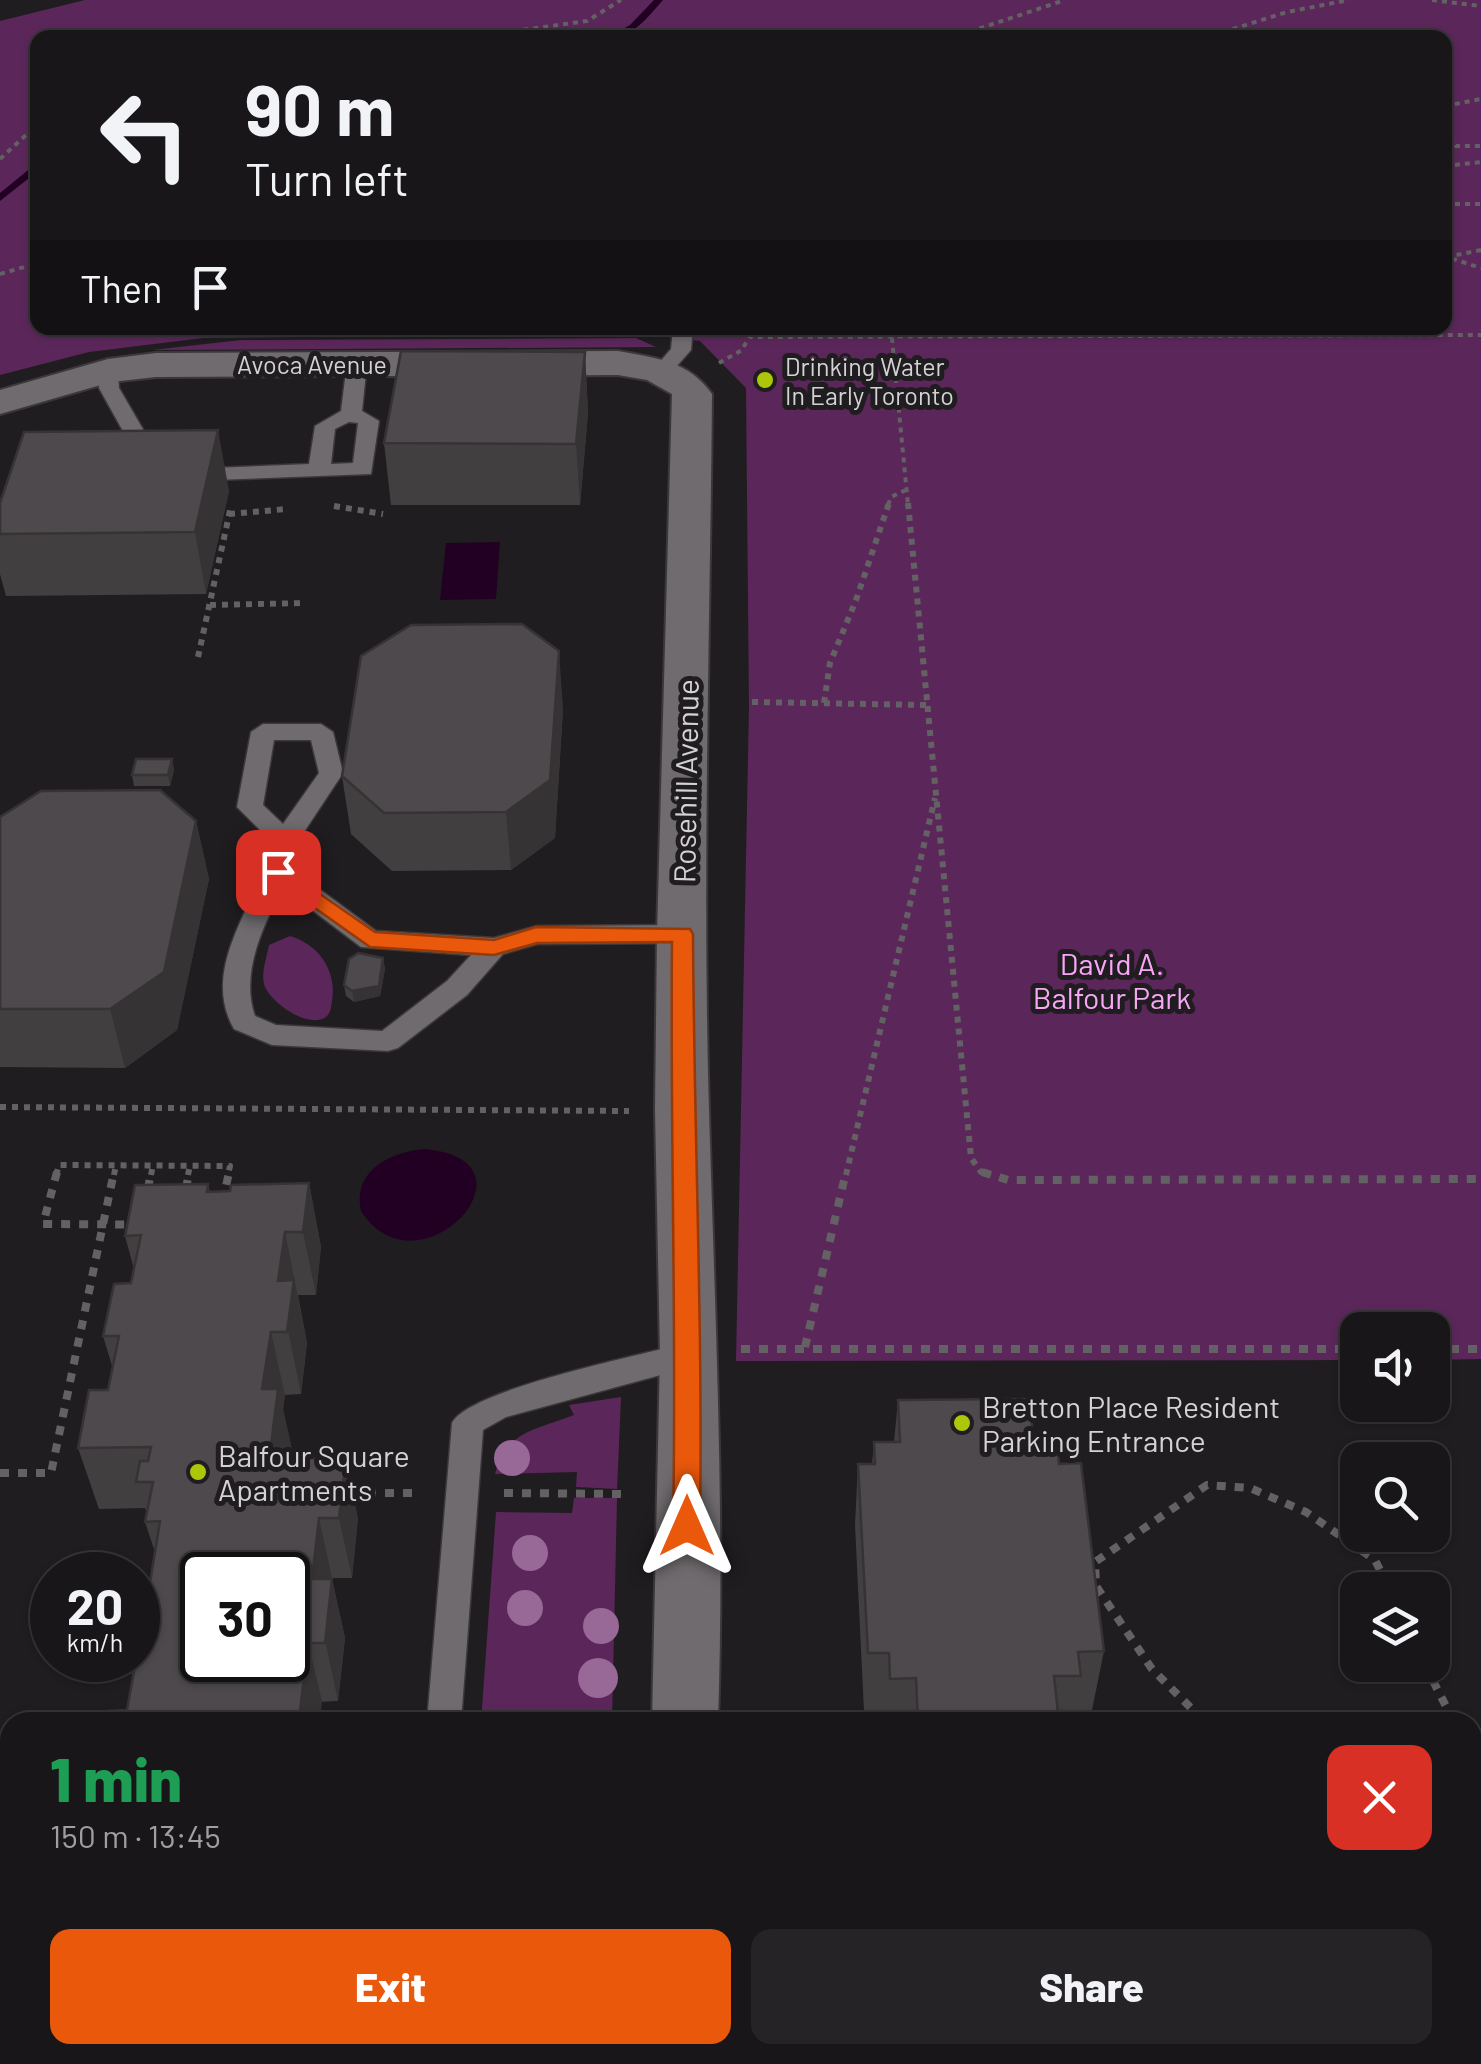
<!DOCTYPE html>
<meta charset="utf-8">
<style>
body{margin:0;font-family:Barlow,sans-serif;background:#252325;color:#f1f3f6;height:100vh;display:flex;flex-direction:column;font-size:38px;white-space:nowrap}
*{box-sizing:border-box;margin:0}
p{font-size:32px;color:#9f9fa2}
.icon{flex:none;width:55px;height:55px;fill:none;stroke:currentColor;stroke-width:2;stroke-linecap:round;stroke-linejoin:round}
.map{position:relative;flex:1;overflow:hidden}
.details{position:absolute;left:0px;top:1712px;width:1482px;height:352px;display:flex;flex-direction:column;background:#181618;border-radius:30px 30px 0 0;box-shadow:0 2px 8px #0004,0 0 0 2px #363537}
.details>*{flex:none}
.hud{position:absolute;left:30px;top:30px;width:1422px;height:305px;border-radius:20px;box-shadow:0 2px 8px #0004,0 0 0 2px #363537;background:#181618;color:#f1f3f6;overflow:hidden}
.buttons{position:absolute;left:1340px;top:1312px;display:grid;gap:20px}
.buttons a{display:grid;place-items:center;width:110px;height:110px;border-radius:20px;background:#181618;box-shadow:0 2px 8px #0004,0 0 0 2px #363537;font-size:50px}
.speed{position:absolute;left:30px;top:1552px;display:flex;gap:20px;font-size:50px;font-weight:700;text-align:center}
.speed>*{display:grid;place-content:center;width:130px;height:130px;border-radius:50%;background:#181618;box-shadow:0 2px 8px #0004,0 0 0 2px #363537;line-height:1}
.speed small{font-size:25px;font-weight:400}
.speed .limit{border:5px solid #111;border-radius:15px;background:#fff;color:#111}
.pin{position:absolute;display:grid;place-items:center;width:85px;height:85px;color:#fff;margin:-42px;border-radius:20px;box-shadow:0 5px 15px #0006}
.me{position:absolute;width:110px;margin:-55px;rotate:0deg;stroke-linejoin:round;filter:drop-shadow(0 0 8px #0008)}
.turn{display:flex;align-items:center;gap:35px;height:210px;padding:0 50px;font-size:45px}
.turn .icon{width:130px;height:130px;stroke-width:2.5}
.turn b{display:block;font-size:70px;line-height:85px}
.then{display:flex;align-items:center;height:95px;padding:0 50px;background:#0003;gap:20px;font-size:38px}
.round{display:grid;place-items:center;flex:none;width:105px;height:105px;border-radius:20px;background:#252325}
.summary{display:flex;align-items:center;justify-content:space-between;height:170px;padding:0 50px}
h1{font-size:60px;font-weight:800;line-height:75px;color:#1e9e55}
.button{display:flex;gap:20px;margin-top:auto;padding:20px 50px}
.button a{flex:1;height:115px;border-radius:20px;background:#ea580c;color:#fff;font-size:40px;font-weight:800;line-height:115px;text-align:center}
.button a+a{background:#252325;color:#f1f3f6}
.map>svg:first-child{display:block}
.green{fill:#5b275a;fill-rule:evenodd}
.water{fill:#220023}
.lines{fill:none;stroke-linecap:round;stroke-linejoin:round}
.stream{fill:#220023;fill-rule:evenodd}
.lane-casing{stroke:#3b383a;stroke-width:3}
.street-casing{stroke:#3b383a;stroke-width:4}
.path-far2{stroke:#646164;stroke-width:4;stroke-dasharray:5 5;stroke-linecap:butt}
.path-far1{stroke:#646164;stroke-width:6;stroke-dasharray:6 6;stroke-linecap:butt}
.path{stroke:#646164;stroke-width:8;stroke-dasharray:9 9;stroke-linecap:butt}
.lane{fill:#6f6b6e;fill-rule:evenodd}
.street{fill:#6f6b6e;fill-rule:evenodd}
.tree{fill:#986896}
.wall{fill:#423f41}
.shaded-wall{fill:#363335}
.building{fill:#4d494c;stroke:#363335;stroke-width:2.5;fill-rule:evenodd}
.route{fill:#ea580c;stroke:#983908;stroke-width:2.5}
.poi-dot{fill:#aec60a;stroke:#201d20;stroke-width:4}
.labels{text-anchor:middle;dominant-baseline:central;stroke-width:10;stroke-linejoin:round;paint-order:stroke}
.far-street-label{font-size:25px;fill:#d5d2d4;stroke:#201d20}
.far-poi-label{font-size:25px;fill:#d5d2d4;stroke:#201d20;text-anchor:start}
.street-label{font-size:30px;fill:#d5d2d4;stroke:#201d20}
.park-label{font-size:30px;fill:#faa6f7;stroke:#201d20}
.poi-label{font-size:30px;fill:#d5d2d4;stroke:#201d20;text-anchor:start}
</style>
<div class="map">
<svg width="1481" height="2064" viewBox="0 0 1481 2064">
<rect width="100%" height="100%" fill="#201d20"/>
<!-- green -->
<path class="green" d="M85 0H1481V1359L1433 1360 1432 1330H1358L1357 1360 736 1361 749 707 746 388 700 341 635 333 203 338 89 352 0 375V21ZM38 38H1445V328H38Z
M636 338 656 347 152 350 241 340Z
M290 936C320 945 337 972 332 1001 331 1007 331 1012 327 1016 310 1031 269 1002 264 984 261 972 267 957 269 945Z
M621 1397 617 1489 576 1487 577 1472 495 1474C508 1430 533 1431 574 1415L569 1405Z
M574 1498H617L612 1722H481L496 1512 572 1513Z"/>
<!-- water -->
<path class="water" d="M500 542 496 599 440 600 446 543Z
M424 1149C549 1159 419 1301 361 1211 352 1171 390 1152 424 1149Z"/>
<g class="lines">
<!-- stream -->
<path class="stream" d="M654 0H663C647 18 633 38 607 38L630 25Z
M38 162V171L0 201V193Z"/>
<!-- lane casing -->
<g class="lane-casing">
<path id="lane" d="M673 328H693L691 350 668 376H654L651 372 671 349Z
M357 357 367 363 362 411 379 421 371 474 188 481 177 475 188 469 309 464 315 426 341 411 347 363ZM349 422 358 423 353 463 331 464 335 429Z
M108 365 118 371 119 388 162 462 159 467H143L99 388 98 371Z
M263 724H321L333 732 343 773 298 841 292 869 376 931 494 938 537 926 682 925 691 928 695 934 691 940 682 943 537 944 503 954 467 995 398 1048 388 1051 272 1045 234 1029C198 966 260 902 272 842L237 807 251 732ZM274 740H311L319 773 283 824 263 805ZM283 888 361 947 471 955 447 981 382 1031 276 1025 255 1016C240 974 263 925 283 888Z
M690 1342 701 1346 705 1355 701 1364 506 1417 483 1430 461 1722H427L452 1423C469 1389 647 1354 690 1342Z
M0 1874H10V1910H0Z
M10 2040V2055H40L38 2064H0Z
M1274 2055H1326L1329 2064H1277Z"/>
</g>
<!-- street casing -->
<g class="street-casing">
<path id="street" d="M618 351C656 358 689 361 712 394 710 633 702 872 709 1111 715 1315 725 1519 718 1722H652L660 1355 655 1110 657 934 672 394 647 380 618 375 156 377 111 382 0 414V390L108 359 156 353Z
M646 2055H720V2064H646Z"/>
</g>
<!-- path-far2 -->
<path class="path-far2" d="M1432 0 1481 6
M464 38 587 21 621 0
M951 38 1065 0
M1204 38 1287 12 1349 0
M1445 106 1481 99
M1445 128 1456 146H1481
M0 159 38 124
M1445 166 1481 162
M1445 204H1481
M1481 250 1447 257 1481 268
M0 274 38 263
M891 328 908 505
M719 363 742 350 749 337 1481 335
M888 505 891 497 906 490"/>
<!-- path-far1 -->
<path class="path-far1" d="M908 503 971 1158 981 1172 991 1175
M334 506 383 514
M229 514 287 509
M210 605 306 603
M198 657 231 506
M752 702 926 705
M824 703 830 663 856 600 889 503
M0 1107 629 1111
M56 1175 59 1165 230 1166 228 1175
M114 1175 116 1165
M151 1175 153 1165
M188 1175 190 1165
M846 1175 935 798"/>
<!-- path -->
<path class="path" d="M57 1172 43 1224 218 1225 229 1172
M982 1172 1008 1180 1481 1179
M148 1189 151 1172
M186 1189 189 1172
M805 1347 846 1172
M741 1349H1358
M1432 1349H1481
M0 1473H51L114 1172
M349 1493H421
M504 1493 626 1494
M1425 1665 1454 1722
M1200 1722 1197 1714 1152 1669 1096 1586 1095 1562 1207 1485 1250 1488 1306 1512 1375 1560 1390 1590
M1472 1744 1481 1751
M1472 2008 1478 2022 1480 2064"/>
<!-- lane -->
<use href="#lane" class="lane"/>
<!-- street -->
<use href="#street" class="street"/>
</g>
<!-- trees -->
<g class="tree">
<circle cx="512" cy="1458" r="18"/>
<circle cx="530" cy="1553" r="18"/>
<circle cx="525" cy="1608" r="18"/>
<circle cx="601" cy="1626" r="18"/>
<circle cx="598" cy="1678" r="20"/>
</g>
<!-- wall -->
<path class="wall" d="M585 352 588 413 580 505H391L384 443Z
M229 491 206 594 6 596 0 574V503Z
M563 709 555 838 511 870 392 871 351 834 342 776Z
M172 759 174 770 170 786H134L132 775Z
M0 817 196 821 209 879 177 1030 125 1068 0 1067Z
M383 958 385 969 380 996 354 1002 346 996 344 985Z
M309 1183 321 1247 316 1295H298L307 1343 301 1394 285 1395 283 1409 292 1450 291 1458 358 1518 352 1578H333L332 1580 345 1638 338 1701 127 1710 133 1678 127 1660H138V1583H150L155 1552 145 1522 147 1515 145 1508 99 1509 78 1448 108 1390 113 1369 103 1336 131 1283 134 1269 125 1236 208 1184 210 1192Z
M898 1400 1034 1444 1059 1464 1104 1651 1092 1710H1074L1072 1722H884V1712L864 1711 855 1525 858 1464H872L874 1442H894Z"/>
<!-- shaded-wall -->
<path class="shaded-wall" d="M585 352 588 413 580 505 576 444Z
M218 430 229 491 206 594 195 532Z
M559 651 563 709 555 838 511 870 506 812Z
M172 759 174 770 170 786 168 775Z
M196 821 209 879 177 1030 125 1068 110 1009Z
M383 958 385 969 380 996 354 1002 352 991Z
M309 1183 321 1247 316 1295 303 1232Z
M285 1232 307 1343 301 1394 278 1281Z
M271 1332 285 1395 283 1409 292 1450 286 1506 271 1445 262 1389Z
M346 1458 358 1518 352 1578 339 1518Z
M319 1518 345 1638 338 1701 312 1579Z
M308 1643 322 1701 320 1722H303L300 1711Z"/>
<!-- building -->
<path class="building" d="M401 351 585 352 576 444 384 443Z
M218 430 195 532 0 534V503L24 432Z
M522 624 559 651 550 780 506 812 384 813 342 776 361 656 411 625Z
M136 759H172L168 775H132Z
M160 790 196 821 164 972 110 1009H0V817L41 791Z
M358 953 383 958 379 986 352 991 344 985 349 959Z
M309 1183 303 1232H285L278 1281 294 1280 287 1332H271L262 1389H278L271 1445H262L260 1458H346L339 1518H319L312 1579H332L325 1643H308L300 1711 316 1712 315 1722H106L108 1711 127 1710 136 1660H138V1583H150L160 1521 145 1522 153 1482H136L140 1461H148L151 1447 78 1448 89 1390H108L119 1336H103L114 1284 131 1283 141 1235 125 1236 135 1185 208 1184 207 1192 230 1191 231 1185ZM202 1575H288V1660H202Z
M1029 1399 1034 1444H1057L1059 1464 1081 1463 1104 1651 1078 1652 1081 1676H1054L1059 1722H918L916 1678 890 1679 889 1653H868L858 1464H875L874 1442H900L898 1400Z
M153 2055H452V2064H151Z"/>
<!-- route -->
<path class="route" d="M278 865 375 932 494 940 536 927 690 929 693 934C694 1132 703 1329 700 1526L696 1534 687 1538 677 1534 673 1526C677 1331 670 1137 672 942L537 943 494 955 370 947 271 877 268 872Z"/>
<!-- markers -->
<g class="poi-dot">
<circle cx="765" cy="380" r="10"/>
<circle cx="962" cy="1423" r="10"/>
<circle cx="198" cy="1472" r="10"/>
</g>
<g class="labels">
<!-- far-street labels -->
<g class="far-street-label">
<text x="312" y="364">Avoca Avenue</text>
</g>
<!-- far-poi labels -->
<g class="far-poi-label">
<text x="785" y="366">Drinking Water<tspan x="785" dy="29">In Early Toronto</tspan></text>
</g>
<!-- street labels -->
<g class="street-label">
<text transform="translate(685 781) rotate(-89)">Rosehill Avenue</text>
</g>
<!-- park labels -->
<g class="park-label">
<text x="1112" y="963">David A.<tspan x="1112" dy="34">Balfour Park</tspan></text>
</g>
<!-- poi labels -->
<g class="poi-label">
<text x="982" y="1406">Bretton Place Resident<tspan x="982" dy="34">Parking Entrance</tspan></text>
<text x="218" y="1455">Balfour Square<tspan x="218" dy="34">Apartments</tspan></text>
</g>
</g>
</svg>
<div class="buttons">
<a><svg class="icon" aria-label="sound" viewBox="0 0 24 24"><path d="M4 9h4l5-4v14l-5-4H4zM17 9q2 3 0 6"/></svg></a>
<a><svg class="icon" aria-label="search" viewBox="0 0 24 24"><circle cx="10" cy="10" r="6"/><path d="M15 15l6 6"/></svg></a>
<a><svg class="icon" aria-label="layers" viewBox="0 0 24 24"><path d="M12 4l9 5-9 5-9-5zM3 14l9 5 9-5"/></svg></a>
</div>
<div class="speed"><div>20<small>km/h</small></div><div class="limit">30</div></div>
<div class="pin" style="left:278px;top:872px;background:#d93025"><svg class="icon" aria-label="arrive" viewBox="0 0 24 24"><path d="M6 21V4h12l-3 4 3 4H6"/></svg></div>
<svg class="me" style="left:687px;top:1526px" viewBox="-20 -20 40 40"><path d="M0-17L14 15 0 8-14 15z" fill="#ea580c" stroke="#fff" stroke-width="4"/></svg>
<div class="hud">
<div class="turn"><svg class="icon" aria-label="left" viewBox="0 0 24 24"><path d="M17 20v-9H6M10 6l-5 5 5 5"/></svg><div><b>90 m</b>Turn left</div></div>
<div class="then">Then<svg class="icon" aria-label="arrive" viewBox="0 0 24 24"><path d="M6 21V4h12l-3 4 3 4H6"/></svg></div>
</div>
<section class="details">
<div class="summary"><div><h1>1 min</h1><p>150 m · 13:45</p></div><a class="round" style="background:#d93025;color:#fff"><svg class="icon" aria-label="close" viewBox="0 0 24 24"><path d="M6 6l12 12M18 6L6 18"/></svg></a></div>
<div class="button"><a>Exit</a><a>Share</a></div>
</section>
</div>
